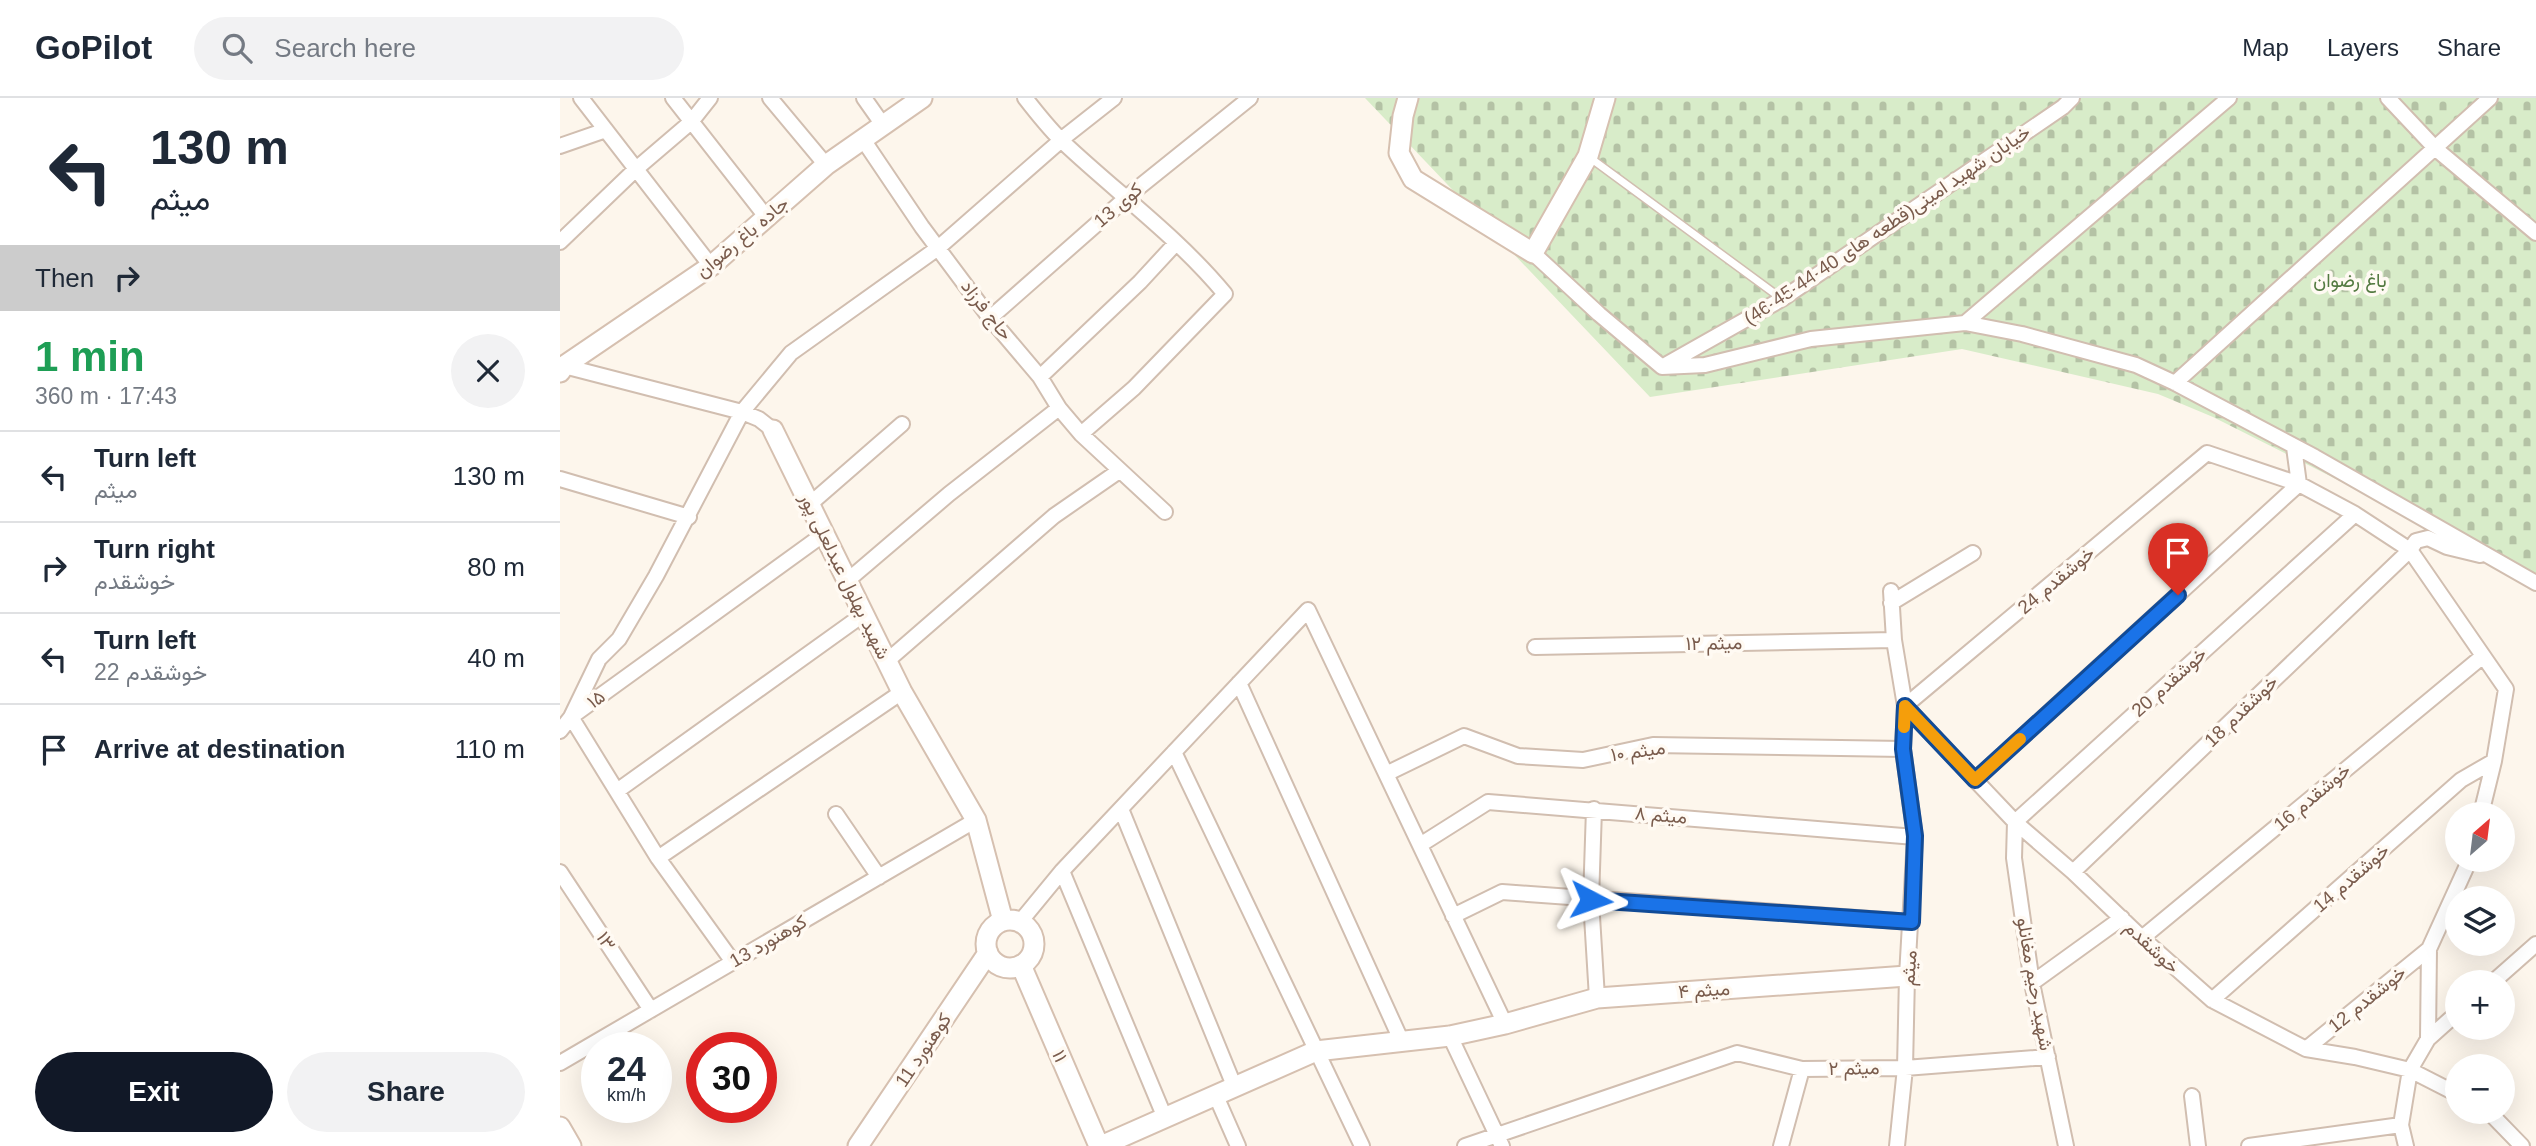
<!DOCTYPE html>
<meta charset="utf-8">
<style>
body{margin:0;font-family:Arial,Vazirmatn,sans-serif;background:#f2f2f3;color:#1f2937;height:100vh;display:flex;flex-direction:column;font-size:26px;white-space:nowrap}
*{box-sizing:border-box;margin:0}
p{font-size:23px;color:#747a83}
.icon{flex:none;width:38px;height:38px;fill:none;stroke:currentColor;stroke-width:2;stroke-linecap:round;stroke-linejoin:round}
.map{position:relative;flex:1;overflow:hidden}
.details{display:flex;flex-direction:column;background:#fff;width:560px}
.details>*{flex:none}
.banner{background:#fff;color:#1f2937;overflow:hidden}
.needle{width:46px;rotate:28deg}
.tools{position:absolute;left:1885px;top:704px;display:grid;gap:14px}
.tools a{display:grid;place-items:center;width:70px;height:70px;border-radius:50%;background:#fff;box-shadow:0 7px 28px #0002;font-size:35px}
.speed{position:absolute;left:21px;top:934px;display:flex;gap:14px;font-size:35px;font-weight:700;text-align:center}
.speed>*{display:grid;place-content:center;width:91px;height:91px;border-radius:50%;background:#fff;box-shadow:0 7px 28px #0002;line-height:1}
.speed small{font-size:18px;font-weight:400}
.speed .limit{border:10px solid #d22;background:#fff;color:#111}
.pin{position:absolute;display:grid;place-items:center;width:60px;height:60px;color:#fff;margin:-72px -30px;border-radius:50% 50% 50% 0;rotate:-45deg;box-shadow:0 0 7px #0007}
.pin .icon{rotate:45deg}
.me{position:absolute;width:77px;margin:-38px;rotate:94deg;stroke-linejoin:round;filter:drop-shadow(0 0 5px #0008)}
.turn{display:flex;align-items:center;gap:24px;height:147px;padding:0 35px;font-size:32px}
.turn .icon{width:91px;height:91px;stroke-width:2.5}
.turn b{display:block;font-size:49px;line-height:60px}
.then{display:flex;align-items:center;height:66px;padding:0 35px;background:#0003;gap:14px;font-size:26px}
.round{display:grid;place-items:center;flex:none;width:74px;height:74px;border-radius:37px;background:#f2f2f3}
.summary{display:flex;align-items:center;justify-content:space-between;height:119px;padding:0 35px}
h1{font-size:42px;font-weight:800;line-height:52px;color:#1e9e55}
.action{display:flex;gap:14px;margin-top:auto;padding:14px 35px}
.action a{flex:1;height:80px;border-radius:42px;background:#111827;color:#fff;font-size:28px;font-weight:800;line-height:80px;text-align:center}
.action a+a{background:#f2f2f3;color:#1f2937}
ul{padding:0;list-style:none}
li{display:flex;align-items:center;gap:21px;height:91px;padding:0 35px;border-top:2px solid #e0e1e3}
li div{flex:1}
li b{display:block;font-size:26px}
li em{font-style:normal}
header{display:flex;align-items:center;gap:42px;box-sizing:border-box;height:98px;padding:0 35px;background:#fff;border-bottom:2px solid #e0e1e3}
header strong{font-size:33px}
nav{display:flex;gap:38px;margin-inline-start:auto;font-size:24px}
.search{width:490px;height:63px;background:#f2f2f3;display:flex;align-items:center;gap:18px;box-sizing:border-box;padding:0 24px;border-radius:38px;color:#747a83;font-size:26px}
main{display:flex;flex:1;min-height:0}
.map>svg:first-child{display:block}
.cemetery{fill:url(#cemetery-stones)}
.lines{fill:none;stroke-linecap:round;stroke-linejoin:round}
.lane-casing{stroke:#d1beb0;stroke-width:10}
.street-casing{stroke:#d1beb0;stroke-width:18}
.secondary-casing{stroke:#d6c0b0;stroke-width:23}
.lane{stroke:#fff;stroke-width:7}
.street{stroke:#fff;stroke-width:14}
.secondary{stroke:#fff;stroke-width:19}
.route-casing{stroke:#114b97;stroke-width:18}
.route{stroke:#1a73e8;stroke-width:12}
.slow{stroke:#f59e0b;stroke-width:12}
.labels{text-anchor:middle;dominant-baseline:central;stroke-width:7;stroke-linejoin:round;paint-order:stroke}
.street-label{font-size:19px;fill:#7a5c4d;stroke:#fffaf3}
.park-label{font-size:19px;fill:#537a41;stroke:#fffaf3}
</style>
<header>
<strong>GoPilot</strong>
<div class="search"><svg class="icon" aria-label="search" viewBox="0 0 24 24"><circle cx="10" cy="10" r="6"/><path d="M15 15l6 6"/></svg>Search here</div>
<nav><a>Map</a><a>Layers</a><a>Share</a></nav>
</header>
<main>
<section class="details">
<div class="banner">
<div class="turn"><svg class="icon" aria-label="left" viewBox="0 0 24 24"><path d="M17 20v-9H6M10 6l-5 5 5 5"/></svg><div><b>130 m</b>میثم</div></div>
<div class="then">Then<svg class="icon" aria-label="right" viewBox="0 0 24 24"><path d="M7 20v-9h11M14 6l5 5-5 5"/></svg></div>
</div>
<div class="summary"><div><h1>1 min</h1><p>360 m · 17:43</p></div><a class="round"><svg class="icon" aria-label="close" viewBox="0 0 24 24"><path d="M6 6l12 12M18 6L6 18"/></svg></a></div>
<ul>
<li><svg class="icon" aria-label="left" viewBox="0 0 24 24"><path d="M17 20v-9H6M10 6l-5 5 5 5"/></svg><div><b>Turn left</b><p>میثم</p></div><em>130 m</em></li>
<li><svg class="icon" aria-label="right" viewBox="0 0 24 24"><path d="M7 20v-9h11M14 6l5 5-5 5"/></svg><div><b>Turn right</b><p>خوشقدم</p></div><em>80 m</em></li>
<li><svg class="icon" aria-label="left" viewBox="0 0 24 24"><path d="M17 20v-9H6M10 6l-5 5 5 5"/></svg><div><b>Turn left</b><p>خوشقدم 22</p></div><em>40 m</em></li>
<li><svg class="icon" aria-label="arrive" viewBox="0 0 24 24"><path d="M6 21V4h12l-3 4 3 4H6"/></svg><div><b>Arrive at destination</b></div><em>110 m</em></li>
</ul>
<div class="action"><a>Exit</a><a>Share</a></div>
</section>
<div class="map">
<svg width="1976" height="1048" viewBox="0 0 1976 1048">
<defs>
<pattern id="cemetery-stones" width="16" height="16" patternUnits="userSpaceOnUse" patternTransform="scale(1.75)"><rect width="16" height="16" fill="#d8ecc9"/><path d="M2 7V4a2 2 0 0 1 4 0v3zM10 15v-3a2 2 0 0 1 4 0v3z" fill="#b4c2a5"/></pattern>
</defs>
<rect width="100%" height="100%" fill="#fdf6ec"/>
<!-- cemetery -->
<path class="cemetery" d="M805 0H1976V482L1653 319 1598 296 1402 251 1090 299Z"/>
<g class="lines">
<!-- lane casing -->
<g class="lane-casing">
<path id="lane" d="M1029 59 1222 201"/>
</g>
<!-- street casing -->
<g class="street-casing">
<path id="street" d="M21 0 151 168
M113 0 207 120
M210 0 266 67
M304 0 323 27
M465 0C477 15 489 31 504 45 557 95 618 139 665 196L574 290 521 336
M1828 0 1876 51 1976 135
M304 43 362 129 430 220 480 279 499 310 521 336 605 414
M0 48 46 32
M0 144 76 71 131 24 150 0
M973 155 1039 216 1102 269 1145 267 1251 241 1405 225 1462 236 1576 267 1615 285 1755 359 1976 485
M430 220 573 94 690 0
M1405 225 1669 0
M1107 266 1222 201 1503 9 1512 0
M4 268 182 314 199 321 213 332
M480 279 580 184 616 145
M1615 285 1930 0
M0 381 129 419
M250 406 342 326
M287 483 389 396 499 310
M1331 493 1334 542 1345 608 1343 651 1355 739 1347 878 1345 970 1337 1048
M1331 505 1413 455
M975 549 1334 542
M327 563 494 418 559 373
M679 585 841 942
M1345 608 1455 724 1513 774 1582 840 1652 902 1746 951 1795 959 1850 972 1897 996
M1345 608 1647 355 1739 386 1734 349
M0 633 11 619 39 561 59 541 96 478 182 314 231 255 378 150 507 37 554 0
M614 654 802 1048
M826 676 904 638 958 658 1023 662 1093 647 1343 651
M1415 682 1739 386 1795 416 1850 452 1946 591 1934 663 1921 716
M57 693 304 516
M561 711 675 990
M1034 711 1031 802 1037 900
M276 716 319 779
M860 747 928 704 1355 739
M98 760 342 594
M502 773 605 1020
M0 774 91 912
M1513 774 1850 452 1856 443 1868 440 1887 449 1920 457
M893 818 942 794 1352 824
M460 824 502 773 748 512 945 926
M1582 840 1923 558
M173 864 98 760 11 619 264 436
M1933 884 1976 846
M1472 885 1562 820
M1652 902 1901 682 1934 663
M890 938 942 1048
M1868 941 1869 851 1910 761
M1746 951 1869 851
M0 965 416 722
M656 998 678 1048
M1632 998 1638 1048
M1928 1013 1962 1048
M905 1048 1177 955 1242 971 1345 970 1488 959
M1221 1048 1242 971
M1506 1048 1472 885 1454 760 1455 724 1795 416
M1689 1048 1841 1027
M1846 1048 1841 1027 1850 972 1868 941 1897 915"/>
</g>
<!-- secondary casing -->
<g class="secondary-casing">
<path id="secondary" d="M848 0 843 18 839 55 853 81 973 155 1028 58 1045 0
M0 274 4 268 151 168 266 67 362 0
M213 332 342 594 416 722 443 823
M426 846a24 24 0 1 1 48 0a24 24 0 1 1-48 0Z
M461 867 539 1048
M0 1029 11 1048
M298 1048 428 855
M541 1048 756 953 890 938 945 926 1037 900 1347 878"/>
</g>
<!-- lane -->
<use href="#lane" class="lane"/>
<!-- street -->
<use href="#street" class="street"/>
<!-- secondary -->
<use href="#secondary" class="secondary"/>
</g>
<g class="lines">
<!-- route casing -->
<g class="route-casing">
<path id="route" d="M1031 802 1352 824 1355 738 1343 651 1345 608 1415 682 1618 497"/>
</g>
<!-- route -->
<use href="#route" class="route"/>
<!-- slow -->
<path class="slow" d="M1344 629 1345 608 1415 682 1460 641"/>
</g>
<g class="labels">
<!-- street labels -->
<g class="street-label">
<text transform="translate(558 107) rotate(-41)">کوی 13</text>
<text transform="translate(1327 127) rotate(-34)">خیابان شهید امینی(قطعه های 40-44-45-46)</text>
<text transform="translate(182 139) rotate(-40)">جاده باغ رضوان</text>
<text transform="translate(427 212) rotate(52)">حاج فرزاد</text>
<text transform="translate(285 478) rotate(64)">شهید بهلول عبدلعلی پور</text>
<text transform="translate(1496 482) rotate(-40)">خوشقدم 24</text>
<text transform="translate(1154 545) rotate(-1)">۱۲ میثم</text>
<text transform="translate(1609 584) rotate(-42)">خوشقدم 20</text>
<text transform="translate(36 601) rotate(-36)">۱۵</text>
<text transform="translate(1681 613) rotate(-44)">خوشقدم 18</text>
<text transform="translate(1078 653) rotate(-8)">۱۰ میثم</text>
<text transform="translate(1752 699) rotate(-40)">خوشقدم 16</text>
<text transform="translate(1101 717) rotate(5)">۸ میثم</text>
<text transform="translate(1791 780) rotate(-41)">خوشقدم 14</text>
<text transform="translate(46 843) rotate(57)">۱۳</text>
<text transform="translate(208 843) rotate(-30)">کوهنورد 13</text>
<text transform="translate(1592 849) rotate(43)">خوشقدم</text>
<text transform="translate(1349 870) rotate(-86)">میثم</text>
<text transform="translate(1475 886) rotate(80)">شهید رحیم مغانلو</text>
<text transform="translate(1144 892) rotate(-4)">۴ میثم</text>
<text transform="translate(1807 901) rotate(-39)">خوشقدم 12</text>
<text transform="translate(363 952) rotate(-56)">کوهنورد 11</text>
<text transform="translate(500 958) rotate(67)">۱۱</text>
<text transform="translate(1294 970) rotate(-1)">۲ میثم</text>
</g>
<!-- park labels -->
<g class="park-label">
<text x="1790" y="182">باغ رضوان</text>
</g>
</g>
</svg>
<div class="tools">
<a><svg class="needle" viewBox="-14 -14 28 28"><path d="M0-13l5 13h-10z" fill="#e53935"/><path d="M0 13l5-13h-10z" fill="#747a83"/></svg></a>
<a><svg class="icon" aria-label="layers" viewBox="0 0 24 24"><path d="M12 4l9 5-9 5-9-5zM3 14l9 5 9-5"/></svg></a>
<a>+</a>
<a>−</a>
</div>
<div class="speed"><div>24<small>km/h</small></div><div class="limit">30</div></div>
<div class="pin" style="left:1618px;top:497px;background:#d93025"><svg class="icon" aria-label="arrive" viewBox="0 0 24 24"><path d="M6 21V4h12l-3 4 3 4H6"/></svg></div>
<svg class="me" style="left:1031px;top:802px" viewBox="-20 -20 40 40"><path d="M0-17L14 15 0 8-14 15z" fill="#1a73e8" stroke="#fff" stroke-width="4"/></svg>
</div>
</main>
